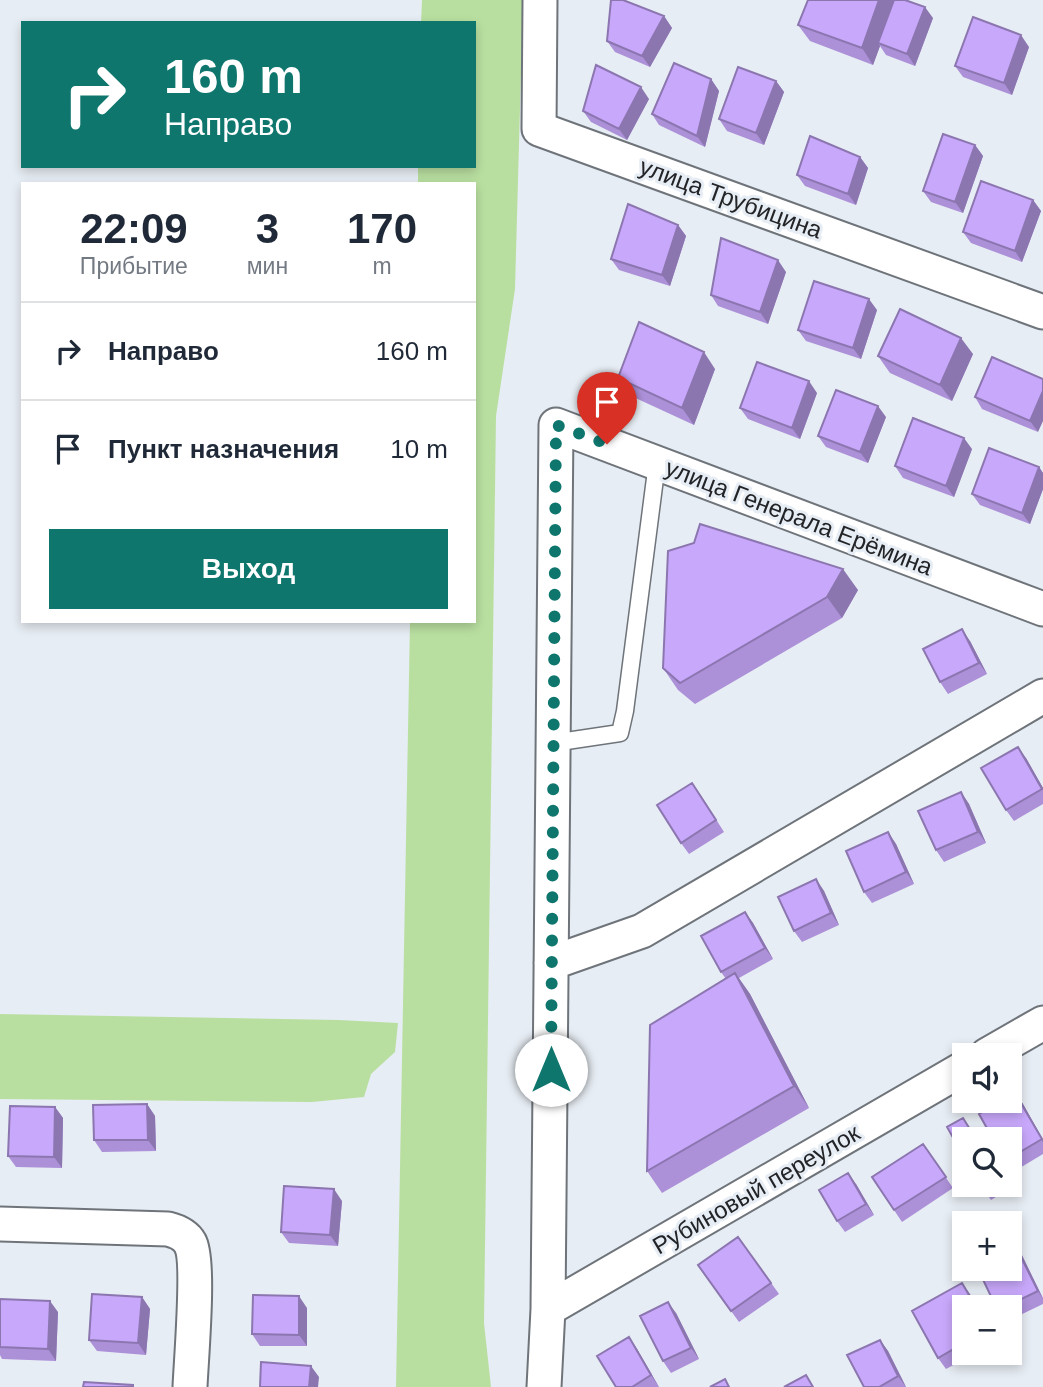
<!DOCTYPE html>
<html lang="ru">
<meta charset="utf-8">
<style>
body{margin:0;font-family:Arial,sans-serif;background:#f6f6f7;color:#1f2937;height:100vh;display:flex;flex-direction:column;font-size:26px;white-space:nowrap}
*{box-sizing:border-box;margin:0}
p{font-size:23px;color:#747a83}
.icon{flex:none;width:38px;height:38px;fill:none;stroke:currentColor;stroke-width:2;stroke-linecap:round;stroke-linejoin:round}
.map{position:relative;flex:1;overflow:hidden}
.panel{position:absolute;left:21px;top:182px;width:455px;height:441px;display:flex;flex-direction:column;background:#fff;border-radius:0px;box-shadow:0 4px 10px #0003}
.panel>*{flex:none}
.top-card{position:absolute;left:21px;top:21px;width:455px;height:147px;border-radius:0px;box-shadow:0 4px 10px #0003;background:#0f766e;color:#fff;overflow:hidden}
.tools{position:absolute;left:952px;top:1043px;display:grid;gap:14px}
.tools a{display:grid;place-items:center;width:70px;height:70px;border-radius:0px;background:#fff;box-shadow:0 4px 10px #0003;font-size:35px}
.pin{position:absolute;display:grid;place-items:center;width:60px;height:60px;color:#fff;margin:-72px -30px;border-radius:50% 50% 50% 0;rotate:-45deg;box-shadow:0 0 7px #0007}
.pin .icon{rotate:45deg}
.me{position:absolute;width:77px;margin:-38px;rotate:0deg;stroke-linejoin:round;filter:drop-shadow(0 0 5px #0008)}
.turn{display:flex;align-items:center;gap:24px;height:147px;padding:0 28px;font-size:32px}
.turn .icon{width:91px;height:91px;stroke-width:2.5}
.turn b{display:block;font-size:49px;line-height:60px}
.eta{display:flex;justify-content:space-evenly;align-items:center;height:119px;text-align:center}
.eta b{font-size:42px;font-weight:700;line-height:49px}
.cta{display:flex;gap:14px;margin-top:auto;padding:14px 28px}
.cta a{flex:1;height:80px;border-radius:0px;background:#0f766e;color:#fff;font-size:28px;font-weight:700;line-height:80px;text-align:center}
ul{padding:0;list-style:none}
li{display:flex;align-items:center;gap:21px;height:98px;padding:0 28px;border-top:2px solid #e0e1e3}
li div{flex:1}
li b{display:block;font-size:26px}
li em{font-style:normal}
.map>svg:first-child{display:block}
.green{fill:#b9dfa0}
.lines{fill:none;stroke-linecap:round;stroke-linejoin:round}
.lane-casing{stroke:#6e747a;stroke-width:19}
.street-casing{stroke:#6e747a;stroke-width:37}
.lane{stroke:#fff;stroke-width:16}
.street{stroke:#fff;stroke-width:33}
.wall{fill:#ac90d8}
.shaded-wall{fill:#8c76b0}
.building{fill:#c8a8fb;stroke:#8c76b0;stroke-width:2}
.route{stroke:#0f766e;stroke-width:12;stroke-dasharray:0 21.6}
.labels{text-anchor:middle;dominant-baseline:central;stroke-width:6;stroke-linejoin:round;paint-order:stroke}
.street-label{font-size:24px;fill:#222427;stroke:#e7edf4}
</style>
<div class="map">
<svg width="1043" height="1387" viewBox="0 0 1043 1387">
<rect width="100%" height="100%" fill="#e7edf4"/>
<!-- green -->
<path class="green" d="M422 0H523L515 289 496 416 484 1323 491 1387H396L410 621H474V184H418V166H474V23H421Z
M0 1014 339 1020 398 1023 395 1052 371 1074 364 1097 312 1102 0 1099Z"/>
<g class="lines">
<!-- lane casing -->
<g class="lane-casing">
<path id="lane" d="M553 743 620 733 625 711 657 463"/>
</g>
<!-- street casing -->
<g class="street-casing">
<path id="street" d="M540 0 539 129 1043 312
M551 963 642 931 1043 696
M987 1055 1043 1023
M0 1224 168 1229C176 1231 185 1234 190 1243 200 1260 191 1361 190 1387
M548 1309 964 1068
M544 1387 548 1309 556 425 1043 609"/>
</g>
<!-- lane -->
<use href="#lane" class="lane"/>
<!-- street -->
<use href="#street" class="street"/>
</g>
<!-- wall -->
<path class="wall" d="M664 16 672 28 650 67 615 52 607 41Z
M933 18 915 66 886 55 880 46 873 65 810 41 798 25Z
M1029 47 1012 95 963 77 955 66Z
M711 79 719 91 705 147 659 125 652 114Z
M776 81 784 92 764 145 727 131 719 119Z
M649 99 627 140 591 122 583 111Z
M975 145 983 156 963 213 931 202 923 191Z
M860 157 868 168 856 205 805 186 797 175Z
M1033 200 1041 211 1022 262 971 243 963 232Z
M678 225 686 236 670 286 619 270 611 259Z
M786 272 768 324 718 306 711 295Z
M877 310 861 359 806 341 798 330Z
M973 354 952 401 890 373 878 356Z
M992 357 1038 432 982 409 975 397Z
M715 369 694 425 629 395 618 378Z
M817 393 800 439 748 419 740 408Z
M886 417 868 463 826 447 818 436Z
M972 449 954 497 903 478 895 466Z
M1039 467 1043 473V489L1030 524 980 505 972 494Z
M668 551 858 590 842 618 695 704 678 690 663 668Z
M970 641 987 674 948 694 940 682Z
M1026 758 1043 788V804L1014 821 1006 810Z
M961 792 969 804 986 843 944 862 936 850Z
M700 794 724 832 689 854 681 843Z
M888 832 896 844 914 884 872 903 864 892Z
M816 879 824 891 839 925 802 942 794 931Z
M745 912 753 923 773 959 739 978 750 994 809 1108 662 1193 647 1171 726 979 721 972Z
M1015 1093 1023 1104 1043 1140V1154L1013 1172 1010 1167V1139Z
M147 1104 155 1116 156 1151 102 1152 94 1140Z
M55 1107 63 1118 62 1168 16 1167 8 1156Z
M923 1144 953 1188 902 1222 872 1177Z
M856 1184 874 1215 845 1232 837 1221Z
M981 1185H1004L1007 1190 991 1200Z
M342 1201 338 1246 289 1243 281 1232Z
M1010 1234 1017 1245 1043 1298V1304L1010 1320V1307H996Z
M738 1237 779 1294 739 1322 698 1265Z
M962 1283 977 1307H964V1353H976L946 1369 938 1358Z
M142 1297 150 1309 146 1355 97 1351 89 1340Z
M0 1299 58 1312 56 1361 2 1359 0 1355Z
M307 1308V1346H260L252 1334Z
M676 1313 699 1359 671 1373 663 1361Z
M629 1337 637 1349 659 1387H616Z
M880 1340 888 1351 906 1387H864Z"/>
<!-- shaded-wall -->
<path class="shaded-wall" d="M879 0H897L878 43 880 46 873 65 862 48Z
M925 7 933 18 915 66 907 54Z
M664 16 672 28 650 67 642 56Z
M1021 35 1029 47 1012 95 1004 83Z
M711 79 719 91 705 147 697 136Z
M776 81 784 92 764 145 756 133Z
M641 87 649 99 627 140 619 129Z
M975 145 983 156 963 213 955 202Z
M860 157 868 168 856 205 848 194Z
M1033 200 1041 211 1022 262 1015 251Z
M678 225 686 236 670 286 662 275Z
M778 260 786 272 768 324 760 312Z
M869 299 877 310 861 359 853 348Z
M961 338 973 354 952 401 940 385Z
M704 352 715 369 694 425 682 408Z
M809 381 817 393 800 439 792 428Z
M1043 391V421L1038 432 1030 421Z
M878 406 886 417 868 463 860 452Z
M964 438 972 449 954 497 946 486Z
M1039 467 1043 473V489L1030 524 1022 513Z
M843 569 858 590 842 618 827 597Z
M962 629 970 641 987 674 979 663Z
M1018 747 1026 758 1043 788V790Z
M961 792 969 804 986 843 978 832Z
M888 832 896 844 914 884 906 872Z
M816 879 824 891 839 925 831 913Z
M745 912 753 923 773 959 765 948Z
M735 973 750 994 809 1108 794 1086Z
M1015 1093 1023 1104 1043 1140V1142Z
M147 1104 155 1116 156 1151 148 1140Z
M55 1107 63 1118 62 1168 54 1157Z
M848 1173 856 1184 874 1215 866 1204Z
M334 1189 342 1201 338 1246 330 1235Z
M1010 1234 1017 1245 1043 1299 1038 1291Z
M962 1283 970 1294 977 1307H976Z
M299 1296 307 1308V1346L299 1335Z
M142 1297 150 1309 146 1355 138 1343Z
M50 1301 58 1312 56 1361 48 1349Z
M668 1302 676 1313 699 1359 691 1348Z
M629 1337 637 1349 659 1387 651 1375Z
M880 1340 888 1351 906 1387 898 1376Z
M311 1366 319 1377 318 1387H309Z"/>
<!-- building -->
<path class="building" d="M611 0H623L664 16 642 56 607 41Z
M808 0H879L862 48 798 25Z
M894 0H905L925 7 907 54 878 43Z
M973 17 1021 35 1004 83 955 66Z
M674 63 711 79 697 136 652 114Z
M596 65 641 87 619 129 583 111Z
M738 67 776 81 756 133 719 119Z
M943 134 975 145 955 202 923 191Z
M810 136 860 157 848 194 797 175Z
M981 181 1033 200 1015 251 963 232Z
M628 204 678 225 662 275 611 259Z
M721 238 778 260 760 312 711 295Z
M814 281 869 299 853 348 798 330Z
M900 309 961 338 940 385 878 356Z
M639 322 704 352 682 408 618 378Z
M992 357 1043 379V391L1030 421 975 397Z
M757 362 809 381 792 428 740 408Z
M836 390 878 406 860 452 818 436Z
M913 418 964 438 946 486 895 466Z
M989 448 1039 467 1022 513 972 494Z
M700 524 843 569 827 597 680 683 663 668 668 551 694 543Z
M962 629 979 663 940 682 923 649Z
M1018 747 1042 789 1006 810 981 768Z
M692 783 716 820 681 843 657 805Z
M961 792 978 832 936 850 918 811Z
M888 832 906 872 864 892 846 851Z
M816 879 831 913 794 931 778 897Z
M745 912 765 948 721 972 701 936Z
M735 973 794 1086 647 1171 650 1025Z
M1015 1093 1042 1139 1010 1158V1139H993L979 1114 1001 1101H1010V1096Z
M147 1104 148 1140H94L93 1105Z
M10 1106 55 1107 54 1157 8 1156Z
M963 1118 976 1139H964V1157L947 1127Z
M923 1144 946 1177 894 1210 872 1177Z
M848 1173 866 1204 837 1221 819 1190Z
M284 1186 334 1189 330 1235 281 1232Z
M1010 1235 1038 1291 1005 1307H996L978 1269H1010Z
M738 1237 771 1283 731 1311 698 1265Z
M962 1283 976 1307H964V1343L938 1358 912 1311Z
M92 1294 142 1297 138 1343 89 1340Z
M253 1295 299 1296V1335L252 1334Z
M0 1299 50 1301 48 1349 0 1347Z
M668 1302 691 1348 663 1361 640 1316Z
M629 1337 651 1375 632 1387H616L597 1356Z
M880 1340 898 1376 879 1387H864L847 1355Z
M261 1362 311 1366 309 1387H260Z
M806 1375 813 1387H784Z
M725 1379 729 1387H710Z
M84 1382 133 1385V1387H83Z"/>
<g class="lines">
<!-- route -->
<path class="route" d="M551 1070 556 425 607 444"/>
</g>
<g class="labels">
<!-- street labels -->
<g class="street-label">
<text transform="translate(731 198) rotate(20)">улица Трубицина</text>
<text transform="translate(799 517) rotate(21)">улица Генерала Ерёмина</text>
<text transform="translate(756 1189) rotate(-30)">Рубиновый переулок</text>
</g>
</g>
</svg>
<div class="tools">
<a><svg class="icon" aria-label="sound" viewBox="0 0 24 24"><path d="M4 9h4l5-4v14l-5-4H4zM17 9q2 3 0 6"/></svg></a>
<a><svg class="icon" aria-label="search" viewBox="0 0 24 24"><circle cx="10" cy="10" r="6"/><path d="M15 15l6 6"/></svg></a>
<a>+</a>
<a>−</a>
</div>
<div class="pin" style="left:607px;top:444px;background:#d93025"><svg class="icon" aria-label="arrive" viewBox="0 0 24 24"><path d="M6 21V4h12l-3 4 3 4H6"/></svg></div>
<svg class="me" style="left:551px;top:1070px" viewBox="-20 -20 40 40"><circle r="19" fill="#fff"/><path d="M0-13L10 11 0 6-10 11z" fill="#0f766e"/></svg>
<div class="top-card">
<div class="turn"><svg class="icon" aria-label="right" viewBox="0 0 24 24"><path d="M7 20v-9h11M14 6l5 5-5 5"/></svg><div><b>160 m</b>Направо</div></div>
</div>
<section class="panel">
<div class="eta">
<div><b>22:09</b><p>Прибытие</p></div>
<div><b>3</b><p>мин</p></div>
<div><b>170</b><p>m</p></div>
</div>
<ul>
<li><svg class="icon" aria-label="right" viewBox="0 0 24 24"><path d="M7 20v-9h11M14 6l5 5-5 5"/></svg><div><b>Направо</b></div><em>160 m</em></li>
<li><svg class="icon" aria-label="arrive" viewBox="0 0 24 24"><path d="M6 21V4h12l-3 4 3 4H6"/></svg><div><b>Пункт назначения</b></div><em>10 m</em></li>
</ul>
<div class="cta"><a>Выход</a></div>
</section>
</div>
